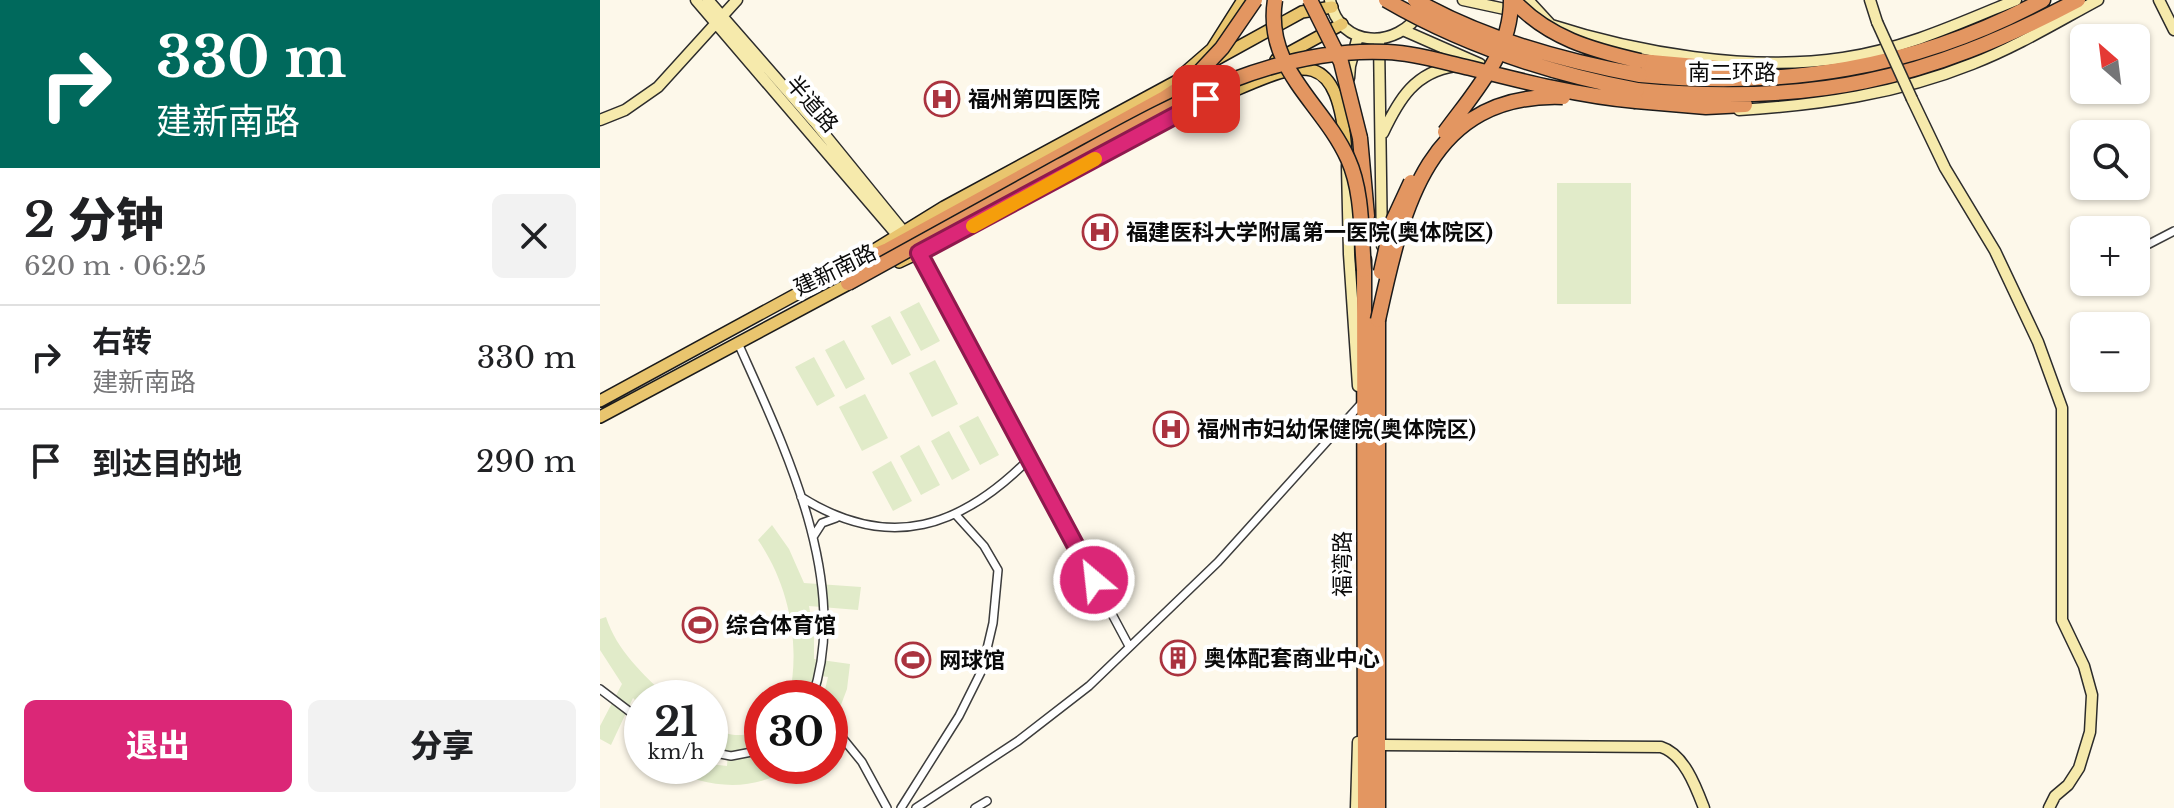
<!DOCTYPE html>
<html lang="zh">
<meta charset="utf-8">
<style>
body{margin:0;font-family:"Libre Baskerville","Noto Sans SC",serif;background:#f2f2f2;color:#202124;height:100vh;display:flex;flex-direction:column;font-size:30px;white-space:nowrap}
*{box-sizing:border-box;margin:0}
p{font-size:26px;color:#757577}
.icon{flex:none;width:44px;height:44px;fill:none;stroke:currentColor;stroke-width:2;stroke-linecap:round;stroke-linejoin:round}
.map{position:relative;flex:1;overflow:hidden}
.panel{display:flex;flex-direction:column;background:#fff;width:600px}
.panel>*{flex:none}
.hud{background:#00695c;color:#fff;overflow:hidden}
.needle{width:52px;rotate:332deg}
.tools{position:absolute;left:1470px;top:24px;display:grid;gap:16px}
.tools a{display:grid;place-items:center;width:80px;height:80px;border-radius:12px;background:#fff;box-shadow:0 2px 6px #0004;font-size:40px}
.speed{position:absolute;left:24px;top:680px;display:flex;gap:16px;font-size:40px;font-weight:700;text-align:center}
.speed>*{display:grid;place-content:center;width:104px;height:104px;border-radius:50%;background:#fff;box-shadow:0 2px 6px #0004;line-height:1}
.speed small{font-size:20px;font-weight:400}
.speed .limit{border:12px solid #d22;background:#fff;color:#111}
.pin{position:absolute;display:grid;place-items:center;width:68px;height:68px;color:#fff;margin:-34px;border-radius:16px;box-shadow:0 4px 12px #0006}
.me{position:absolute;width:88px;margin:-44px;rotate:332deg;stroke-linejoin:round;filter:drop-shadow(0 0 6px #0008)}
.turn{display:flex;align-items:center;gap:28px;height:168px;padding:0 24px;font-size:36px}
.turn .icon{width:104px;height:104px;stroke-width:2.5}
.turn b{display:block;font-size:56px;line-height:68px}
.round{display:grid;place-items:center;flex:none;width:84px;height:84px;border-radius:12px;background:#f2f2f2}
.summary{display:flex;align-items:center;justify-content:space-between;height:136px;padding:0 24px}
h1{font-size:48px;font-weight:800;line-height:60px}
.cta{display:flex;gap:16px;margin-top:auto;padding:16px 24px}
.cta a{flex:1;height:92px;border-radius:12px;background:#db2777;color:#fff;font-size:32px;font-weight:800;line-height:92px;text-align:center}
.cta a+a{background:#f2f2f2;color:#202124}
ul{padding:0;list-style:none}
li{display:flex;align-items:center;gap:24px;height:104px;padding:0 24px;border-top:2px solid #e0e0e0}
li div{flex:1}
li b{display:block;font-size:30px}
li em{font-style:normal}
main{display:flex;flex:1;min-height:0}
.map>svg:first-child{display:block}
.pitch{fill:#e1ebc9}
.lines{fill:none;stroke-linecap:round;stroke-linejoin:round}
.street-casing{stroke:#3d3d3d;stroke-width:10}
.secondary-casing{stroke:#2c2c2c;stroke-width:13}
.primary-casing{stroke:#1b1b1b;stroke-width:14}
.highway-casing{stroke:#1b1b1b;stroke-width:17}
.street{stroke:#fff;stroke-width:7}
.secondary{stroke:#f6eaac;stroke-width:10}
.primary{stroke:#e9c56e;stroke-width:11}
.highway{stroke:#e39661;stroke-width:14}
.secondary-bridge-casing{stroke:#2c2c2c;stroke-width:13;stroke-linecap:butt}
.highway-bridge-casing{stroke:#1b1b1b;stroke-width:17;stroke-linecap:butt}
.secondary-bridge{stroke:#f6eaac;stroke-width:10}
.highway-bridge{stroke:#e39661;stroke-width:14}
.route-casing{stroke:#8e194d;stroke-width:20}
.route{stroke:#db2777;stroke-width:14}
.slow{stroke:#f59e0b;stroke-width:14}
.labels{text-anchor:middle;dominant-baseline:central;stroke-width:8;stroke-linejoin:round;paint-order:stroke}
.street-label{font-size:22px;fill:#0a0a0a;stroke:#fff}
.poi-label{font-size:22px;font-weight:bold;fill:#0a0a0a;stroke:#fff;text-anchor:start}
</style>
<main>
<section class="panel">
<div class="hud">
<div class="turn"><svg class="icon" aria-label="right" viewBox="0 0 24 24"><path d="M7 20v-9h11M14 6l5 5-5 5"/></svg><div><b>330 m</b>建新南路</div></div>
</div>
<div class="summary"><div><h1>2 分钟</h1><p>620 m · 06:25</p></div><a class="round"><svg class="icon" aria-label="close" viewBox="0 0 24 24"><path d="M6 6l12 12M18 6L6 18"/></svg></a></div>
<ul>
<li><svg class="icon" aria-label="right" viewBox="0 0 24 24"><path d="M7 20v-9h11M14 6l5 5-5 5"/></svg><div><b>右转</b><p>建新南路</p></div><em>330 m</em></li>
<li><svg class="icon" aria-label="arrive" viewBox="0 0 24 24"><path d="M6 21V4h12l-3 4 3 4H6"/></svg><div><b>到达目的地</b></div><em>290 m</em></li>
</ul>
<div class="cta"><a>退出</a><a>分享</a></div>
</section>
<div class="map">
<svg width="1574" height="808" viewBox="0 0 1574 808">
<rect width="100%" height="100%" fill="#fdf8ea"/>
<!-- pitch -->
<path class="pitch" d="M957 183H1031V304H957Z
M319 302 340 341 321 351 300 312Z
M290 316 311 355 292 365 271 326Z
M244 340 265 379 246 389 225 350Z
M214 357 235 396 217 406 195 367Z
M335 360 358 404 332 417 309 373Z
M265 394 288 438 262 451 239 407Z
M378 416 399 455 380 465 359 426Z
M349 431 370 470 352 480 331 441Z
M319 445 340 485 321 495 300 456Z
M291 461 312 501 293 511 272 472Z
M172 525 189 549 204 583 261 587 258 610 209 606 214 635V659L250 664 247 689 230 734V698H223L228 677 214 675 209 698H189C201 644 189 585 158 540Z
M6 617C17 651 43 674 68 698H42V707L33 698 11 745 0 739V726L22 684 0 650V619Z
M110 727C127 736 145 739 162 728V766H196C149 793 112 789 63 767L110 766V764L127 766 128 752 110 749Z"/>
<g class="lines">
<!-- street casing -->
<g class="street-casing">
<path id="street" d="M1549 244 1574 231
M319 253 529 646
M138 343C184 446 252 583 212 698
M201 497C290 553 362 527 430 458
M213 537 222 523 236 518
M0 689 42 721
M231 724 262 762 287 808
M110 752 131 756 162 750
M301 808 359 716 382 670 393 623 398 570 384 546 356 515
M316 808 418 741 489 686 618 562 759 406
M375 808 387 801"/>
</g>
<!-- secondary casing -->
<g class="secondary-casing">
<path id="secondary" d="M96 0 298 236
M108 0 217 125 304 232
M730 0C739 49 798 50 821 11
M863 0 914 11
M928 0 950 24
M1270 0 1277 22
M1559 0 1574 30
M948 24C1037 53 1150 72 1243 58 1304 49 1360 23 1416 0
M805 31 880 64
M779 40 782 246
M749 78 750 66 758 36
M1312 99 1345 168 1395 251 1438 342 1462 408V620L1484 666 1492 695 1490 732 1479 768 1468 785 1455 796 1449 808
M1139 110C1219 105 1297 94 1372 64 1416 47 1457 22 1498 0
M0 120 25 110 58 87 137 0
M783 133C799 99 815 72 855 66
M747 166 749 254 758 386
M783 745 1061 747C1084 754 1096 787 1104 808
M756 808 758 742"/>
</g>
<!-- primary casing -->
<g class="primary-casing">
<path id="primary" d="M676 60 742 24
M613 61 702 12 732 7
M581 76 612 49 643 0
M612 100C694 66 738 34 746 153
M271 252 344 207 588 75
M299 262 358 234 616 93
M0 401 250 265
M0 417 254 281"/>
</g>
<!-- highway casing -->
<g class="highway-casing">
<path id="highway" d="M1040 61 1163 72
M1040 75C1184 89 1315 69 1443 0
M1037 90C1210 106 1325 81 1478 0
M1036 101 1106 107 1145 105
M760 138 767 216
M764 260 765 808
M245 268 288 250 563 99 593 79
M778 808V320"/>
</g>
<!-- street -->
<use href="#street" class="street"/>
<!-- secondary -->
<use href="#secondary" class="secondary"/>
<!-- primary -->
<use href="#primary" class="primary"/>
<!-- highway -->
<use href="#highway" class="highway"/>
<!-- secondary-bridge casing -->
<g class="secondary-bridge-casing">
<path id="secondary-bridge" d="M1277 22 1312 99"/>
</g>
<!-- highway-bridge casing -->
<g class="highway-bridge-casing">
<path id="highway-bridge" d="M675 0C664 69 723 103 748 159 763 192 761 234 764 270
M710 0 741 62 760 138
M786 0C865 46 948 73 1037 90
M815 0C883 39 963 61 1040 75
M913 0C948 38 992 50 1040 61
M593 79 622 48 655 0
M845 132C875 91 911 53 911 0
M781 272 792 223 811 182
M248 283C319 244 390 205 460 166 562 111 668 46 787 52 815 53 843 62 870 68 925 82 980 96 1036 101
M778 320C802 211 826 92 963 97"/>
</g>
<!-- secondary-bridge -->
<use href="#secondary-bridge" class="secondary-bridge"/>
<!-- highway-bridge -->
<use href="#highway-bridge" class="highway-bridge"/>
</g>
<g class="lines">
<!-- route casing -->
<g class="route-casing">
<path id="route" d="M494 580 319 253 606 99"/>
</g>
<!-- route -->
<use href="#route" class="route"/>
<!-- slow -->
<path class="slow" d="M373 226 495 159"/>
</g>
<!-- icons -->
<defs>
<g id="hospital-ring" transform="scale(1.8)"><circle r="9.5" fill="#fff" stroke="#aa333f" stroke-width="1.5"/><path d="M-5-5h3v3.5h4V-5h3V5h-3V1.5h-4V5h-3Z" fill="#aa333f"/></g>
<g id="stadium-ring" transform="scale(1.8)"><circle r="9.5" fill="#fff" stroke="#aa333f" stroke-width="1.5"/><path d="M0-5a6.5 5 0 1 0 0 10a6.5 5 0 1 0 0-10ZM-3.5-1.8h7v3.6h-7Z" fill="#aa333f"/></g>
<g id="building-ring" transform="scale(1.8)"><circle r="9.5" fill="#fff" stroke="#aa333f" stroke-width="1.5"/><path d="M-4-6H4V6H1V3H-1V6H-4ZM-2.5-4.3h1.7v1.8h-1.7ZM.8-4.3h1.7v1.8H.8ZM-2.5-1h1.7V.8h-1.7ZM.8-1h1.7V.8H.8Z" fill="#aa333f"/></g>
</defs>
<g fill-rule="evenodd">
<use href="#hospital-ring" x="342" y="99"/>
<use href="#hospital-ring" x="500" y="232"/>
<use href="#hospital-ring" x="571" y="429"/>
<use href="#stadium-ring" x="100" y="625"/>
<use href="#building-ring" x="578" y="658"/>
<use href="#stadium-ring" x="313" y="660"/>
</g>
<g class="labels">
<!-- street labels -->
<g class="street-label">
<text x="1132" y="72">南二环路</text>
<text transform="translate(212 104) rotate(49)">半道路</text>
<text transform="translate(235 270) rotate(-26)">建新南路</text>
<text transform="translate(742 564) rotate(-90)">福湾路</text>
</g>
<!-- poi labels -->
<g class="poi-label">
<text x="368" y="99">福州第四医院</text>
<text x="526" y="232">福建医科大学附属第一医院(奥体院区)</text>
<text x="597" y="429">福州市妇幼保健院(奥体院区)</text>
<text x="126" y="625">综合体育馆</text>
<text x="604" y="658">奥体配套商业中心</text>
<text x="339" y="660">网球馆</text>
</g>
</g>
</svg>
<div class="tools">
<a><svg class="needle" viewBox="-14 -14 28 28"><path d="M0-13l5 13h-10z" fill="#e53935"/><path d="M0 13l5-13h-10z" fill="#757577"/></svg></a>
<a><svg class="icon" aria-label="search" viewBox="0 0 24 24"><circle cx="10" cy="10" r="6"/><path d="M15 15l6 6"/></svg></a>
<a>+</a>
<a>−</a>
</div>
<div class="speed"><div>21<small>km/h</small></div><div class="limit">30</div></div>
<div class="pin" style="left:606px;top:99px;background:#d93025"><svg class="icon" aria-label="arrive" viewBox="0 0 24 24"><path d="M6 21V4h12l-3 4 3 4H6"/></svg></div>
<svg class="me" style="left:494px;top:580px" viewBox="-20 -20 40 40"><circle r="17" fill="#db2777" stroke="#fff" stroke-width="3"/><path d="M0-11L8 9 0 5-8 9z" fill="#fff"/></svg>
</div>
</main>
